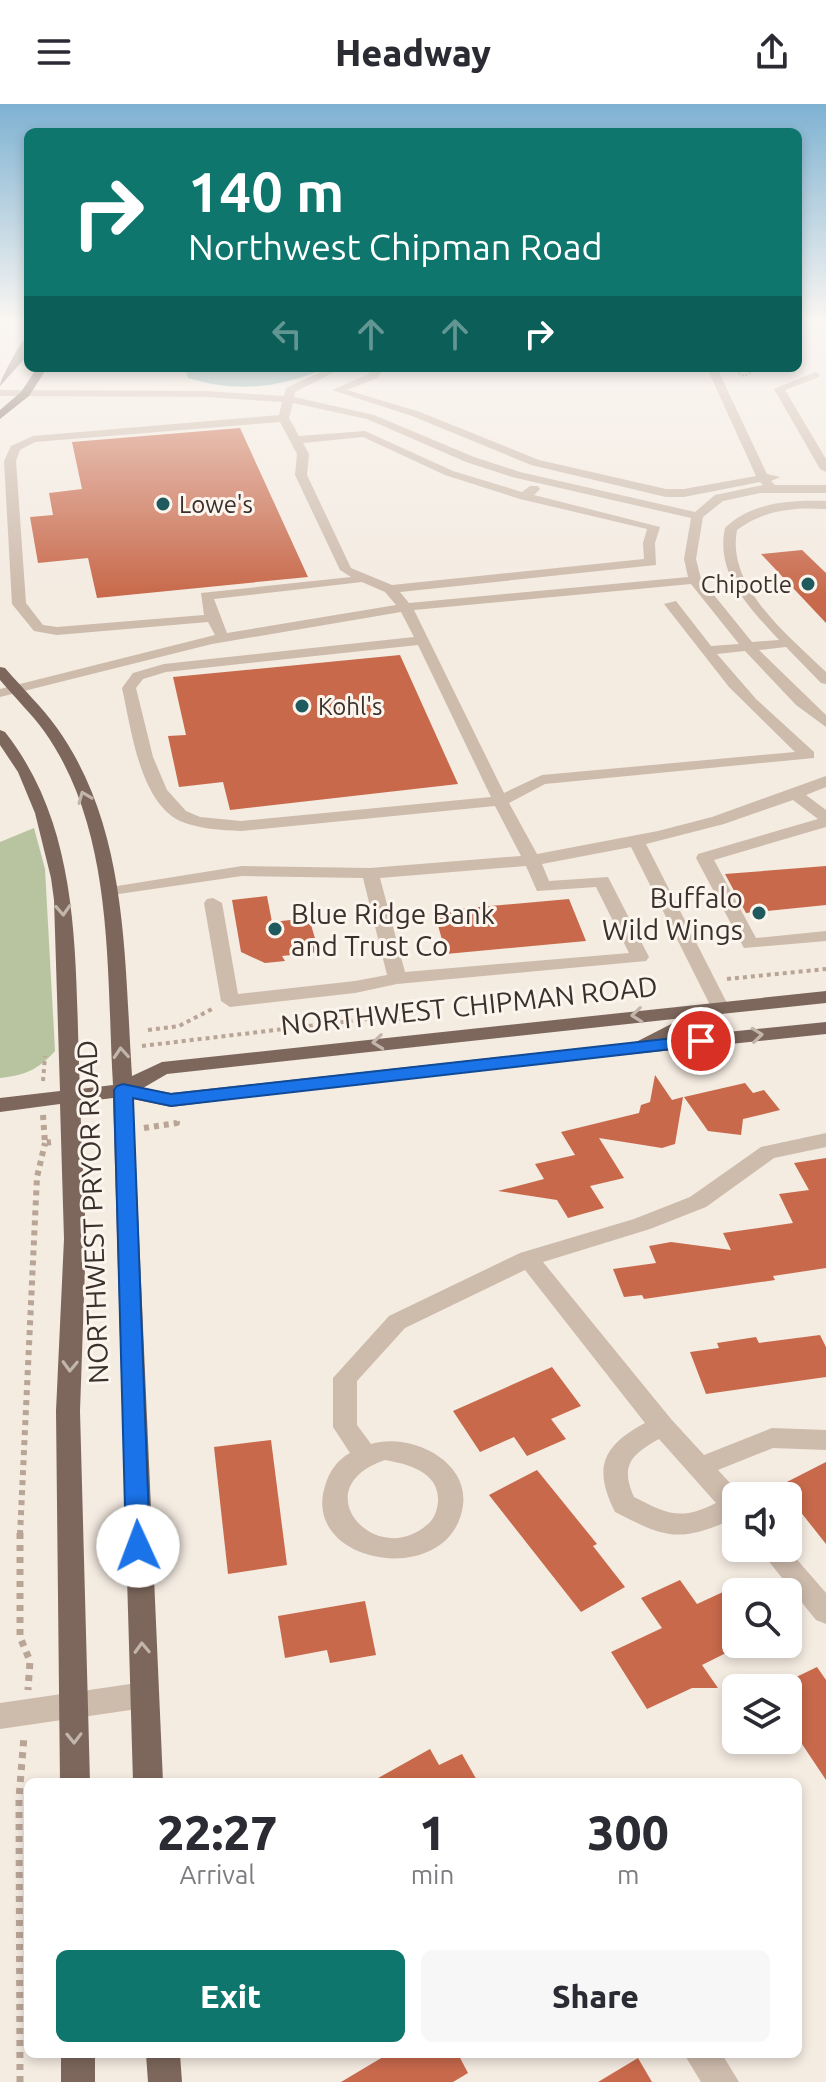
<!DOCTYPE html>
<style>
body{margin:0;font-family:Ubuntu,sans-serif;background:#f7f7f7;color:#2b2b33;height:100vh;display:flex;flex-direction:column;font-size:30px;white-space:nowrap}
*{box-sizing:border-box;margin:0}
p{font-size:26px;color:#7c7c81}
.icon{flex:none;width:44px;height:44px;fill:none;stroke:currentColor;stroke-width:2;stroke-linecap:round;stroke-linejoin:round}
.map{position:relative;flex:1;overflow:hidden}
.side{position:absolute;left:24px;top:1674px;width:778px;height:280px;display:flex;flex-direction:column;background:#fff;border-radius:12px;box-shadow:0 4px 12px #0003}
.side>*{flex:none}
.banner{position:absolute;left:24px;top:24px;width:778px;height:244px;border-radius:12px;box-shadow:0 4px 12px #0003;background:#0f766e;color:#fff;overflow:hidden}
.fabs{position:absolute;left:722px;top:1378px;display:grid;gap:16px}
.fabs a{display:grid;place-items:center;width:80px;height:80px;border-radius:12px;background:#fff;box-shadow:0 4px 12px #0003;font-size:40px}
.pin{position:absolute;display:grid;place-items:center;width:68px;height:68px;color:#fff;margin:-34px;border:4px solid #fff;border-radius:50%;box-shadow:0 2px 8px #0007}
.me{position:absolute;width:88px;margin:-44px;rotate:358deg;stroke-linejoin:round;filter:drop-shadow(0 0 6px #0008)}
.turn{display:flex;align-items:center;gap:28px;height:168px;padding:0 32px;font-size:36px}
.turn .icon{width:104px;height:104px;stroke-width:2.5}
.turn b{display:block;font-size:56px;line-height:68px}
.lanes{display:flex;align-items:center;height:76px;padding:0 32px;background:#0003;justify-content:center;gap:40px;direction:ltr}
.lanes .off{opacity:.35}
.eta{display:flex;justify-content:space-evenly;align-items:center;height:136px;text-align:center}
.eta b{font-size:48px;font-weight:800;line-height:56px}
.cta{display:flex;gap:16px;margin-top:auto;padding:16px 32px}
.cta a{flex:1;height:92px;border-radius:12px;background:#0f766e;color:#fff;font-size:32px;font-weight:800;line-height:92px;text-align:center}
.cta a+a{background:#f7f7f7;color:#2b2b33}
header{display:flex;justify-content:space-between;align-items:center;height:104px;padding:0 32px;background:#fff;font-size:36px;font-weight:800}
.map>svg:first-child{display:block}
.green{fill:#b8c4a0}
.water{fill:#7fb0b2}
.building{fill:#c8694b}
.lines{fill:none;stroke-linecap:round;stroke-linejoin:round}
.path-far3{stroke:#b9a596;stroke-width:3;stroke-dasharray:2 2;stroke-linecap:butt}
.path-far2{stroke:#b9a596;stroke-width:4;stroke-dasharray:4 4;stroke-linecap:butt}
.path-far1{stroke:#b9a596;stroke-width:6;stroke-dasharray:5 5;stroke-linecap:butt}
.path{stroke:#b9a596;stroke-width:7;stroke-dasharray:6 6;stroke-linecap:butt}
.minor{fill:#cdbbac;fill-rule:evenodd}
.major{fill:#7d675c;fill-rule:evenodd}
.oneway{stroke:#c2b5ac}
.route{fill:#1a73e8;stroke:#114b97;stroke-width:2}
.poi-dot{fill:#1f5a5e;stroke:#fbf5ee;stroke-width:3}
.labels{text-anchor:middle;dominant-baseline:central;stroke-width:6;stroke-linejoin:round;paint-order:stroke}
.far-poi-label{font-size:24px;fill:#3b302b;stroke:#fbf5ee;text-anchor:start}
.poi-label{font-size:28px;fill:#3b302b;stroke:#fbf5ee;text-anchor:end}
.street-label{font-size:28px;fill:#3b302b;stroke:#fbf5ee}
</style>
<header><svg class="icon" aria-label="menu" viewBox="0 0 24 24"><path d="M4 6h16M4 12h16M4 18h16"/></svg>Headway<svg class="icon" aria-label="share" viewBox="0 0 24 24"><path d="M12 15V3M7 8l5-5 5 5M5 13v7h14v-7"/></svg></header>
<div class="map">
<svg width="826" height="1978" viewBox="0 0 826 1978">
<rect width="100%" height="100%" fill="#f4ebe1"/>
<!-- green -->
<path class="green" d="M34 724 45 765 55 947C38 966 25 971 0 974V738Z"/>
<!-- water -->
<path class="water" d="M185 264H326C280 284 236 289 188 274Z"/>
<!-- building -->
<path class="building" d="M240 324 308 473 97 494 88 454 38 459 30 413 53 411 49 389 82 385 72 338Z
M802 446 826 469V519L761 450Z
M400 551 458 680 230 706 223 678 179 683 168 632 186 631 173 573Z
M826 762V801L746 809 725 770Z
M267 792 272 818 309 814 319 848 282 852 285 857 265 859 241 848 232 796Z
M569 795 586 837 446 850 434 807Z
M655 971 672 996 683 993 675 1040 662 1044 599 1034 624 1074 590 1082 604 1104 568 1114 557 1096 498 1087 544 1075 535 1060 575 1051 561 1028 639 1009 641 1001 650 998Z
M745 979 753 989 764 986 780 1006 743 1015 741 1031 708 1027 684 993Z
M826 1054V1164L773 1172 775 1176 644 1195 642 1191 624 1193 613 1165 656 1159 649 1142 671 1138 731 1146 723 1129 793 1119 779 1090 809 1086 794 1059Z
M820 1231 826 1243V1273L706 1290 690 1248 719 1244 717 1239 756 1233 759 1239Z
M552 1263 581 1302 551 1315 566 1335 527 1352 514 1333 480 1348 453 1307Z
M271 1336 287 1461 228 1470 214 1343Z
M826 1358V1440L788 1392 777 1383Z
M537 1366 597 1440 593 1442 625 1483 581 1508 489 1391Z
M680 1476 697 1500 736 1482V1544L702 1561 718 1584H692L647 1605 611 1548 662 1524 641 1494Z
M365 1497 376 1551 330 1559 327 1546 285 1554 278 1512Z
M817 1563 826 1576V1676L788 1619V1577Z
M430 1645 439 1661 462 1650 478 1678H371Z
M388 1950H458L468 1969 453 1978H341Z
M638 1954 652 1978H598Z"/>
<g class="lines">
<!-- path-far3 -->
<path class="path-far3" d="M732 264 744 272 759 264"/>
<!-- path-far2 -->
<path class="path-far2" d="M727 875 826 865
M148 926 179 922 214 904
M142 942 376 914 423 916
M43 977 45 952"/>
<!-- path-far1 -->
<path class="path-far1" d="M43 1011 45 1039 51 1038
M144 1024 177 1019 176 1014
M20 1431 37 1073 45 1039"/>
<!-- path -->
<path class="path" d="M20 1429V1533L30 1557 28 1586
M20 1978 19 1694 24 1632"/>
<!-- minor -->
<path class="minor" d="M808 214H826V219L810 216Z
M330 264H343L295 288 294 293 374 311 474 353 520 368 695 408 715 391 763 381 760 378 684 393H666L531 361 412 312 332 286 369 270V264H379L382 268 377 274 347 286 420 308 539 356 666 385H684L756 372 707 264H717L767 370 780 373 771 377 775 381H826V389H760L723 397 703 413 696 455 701 475 752 538 779 536C750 504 715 470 725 424 751 398 791 396 826 397V405C793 403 764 406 737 426 726 483 789 532 826 568V580L821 579 786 543 759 546 826 611V623L796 601 745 547 717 550 756 595 814 648V654L545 680 509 699 537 750 658 727 712 713 826 672V683L806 691 826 706V723L714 756 756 834 826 827V837L744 844 696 754 698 750 818 715 793 696 724 720 646 740 729 903 720 909 711 903 631 743 542 760 549 777 608 773 649 853 646 857 397 880 355 889 230 903 221 897 204 799 207 795 213 794 222 799 238 890 355 877 387 871 363 774 242 772 105 792 102 788 105 784 111 783 242 762 370 764 521 752 495 702 241 727C221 726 199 725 180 717 139 697 131 623 122 584L133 569 164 560 414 533 401 508 212 540 0 593V585L215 531 208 518 57 531 34 527 12 500 4 357 11 342 33 332 279 311 282 298 205 293 0 292V286L205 287 284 292 286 284ZM293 299 367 315 466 358 512 373 691 414 684 455 688 473 409 499 400 488 656 461 655 439 660 423 534 391 540 385 538 382H530L522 388 453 367 365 327 299 332 289 314ZM280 318 297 350 295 371 340 466 351 473 201 489 204 511 57 523 43 521 26 499 16 357 20 346 35 338ZM363 333 445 371 520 395 647 425 643 439 644 455 392 481 351 464 307 371 309 350 303 339ZM362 478 385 488 396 501 227 529 214 495ZM691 480 739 540 711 542 676 497 664 500 729 583 795 648 542 671 504 689 414 506ZM418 541 491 693 241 717 200 713 186 707 167 686 153 653 136 584 143 575 166 568ZM526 762 537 787 596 783 629 849 405 868 380 774Z
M815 268 819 269V273L785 286 826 355V368L820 365 774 285Z
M826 1029V1043L774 1054 706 1103 650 1125 543 1158 671 1315 704 1351 772 1324 826 1326V1346L773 1344 718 1366 742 1392H736V1414C680 1438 669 1436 615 1408 593 1364 602 1342 645 1319L525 1166 405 1224 357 1277V1321L371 1340C408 1328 469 1355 463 1401 452 1486 300 1462 325 1382 329 1368 337 1356 350 1349L333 1323V1274L389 1212 520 1149 634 1115 690 1093 761 1043ZM659 1335 716 1399C681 1417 667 1410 634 1393 620 1361 631 1351 659 1335ZM385 1356C408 1360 440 1368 438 1398 437 1406 435 1414 428 1420 376 1467 302 1384 385 1356Z
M758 1444H787L826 1489V1520L816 1516Z
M144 1578 154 1582 158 1591 154 1600 144 1604 0 1625V1599Z
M684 1950H722L739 1978H701Z"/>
<!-- major -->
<path class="major" d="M28 230 26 253 0 282C0 275 23 234 28 230Z
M37 264H47L29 292 0 315V306L21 288Z
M0 563 5 564C22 584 42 603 57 624 129 725 124 855 132 972L162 958 826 887V899L721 910 669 934 826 918V930L392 975 171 1003 133 995 163 1678H133L113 994 80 998 86 1135 80 1307 90 1678H60L56 1307 64 1135 60 1000 0 1008V994L60 987 54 796 51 774 35 709 18 668 0 641V626L5 628C85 730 74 862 80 985L113 981C106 864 115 727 44 627 31 609 14 593 0 576ZM683 914 636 938 171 989 143 984 167 970Z
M61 1950H95V1978H61Z
M146 1950H180L182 1978H148Z"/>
</g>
<!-- one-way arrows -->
<defs><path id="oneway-chevron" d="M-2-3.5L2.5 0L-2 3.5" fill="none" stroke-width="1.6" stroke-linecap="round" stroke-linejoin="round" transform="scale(2)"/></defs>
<g class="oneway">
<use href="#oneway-chevron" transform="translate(84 693) rotate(-112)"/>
<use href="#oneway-chevron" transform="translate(63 806) rotate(87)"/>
<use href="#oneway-chevron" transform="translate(637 911) rotate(174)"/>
<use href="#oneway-chevron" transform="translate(757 931) rotate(-6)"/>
<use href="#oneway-chevron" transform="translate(378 938) rotate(174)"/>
<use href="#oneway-chevron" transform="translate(121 949) rotate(-94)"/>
<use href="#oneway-chevron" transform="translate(70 1262) rotate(92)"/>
<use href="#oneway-chevron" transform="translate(142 1544) rotate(-92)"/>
<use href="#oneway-chevron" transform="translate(74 1634) rotate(89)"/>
</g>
<!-- sky -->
<linearGradient id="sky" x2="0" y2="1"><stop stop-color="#7eb2d2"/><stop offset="0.44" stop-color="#faf6f2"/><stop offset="1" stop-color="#faf6f2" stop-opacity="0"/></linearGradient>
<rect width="826" height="491" fill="url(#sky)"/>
<!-- route -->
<path class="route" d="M701 931 707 933 709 937 707 941 171 1002 133 994 150 1442 147 1449 138 1452 130 1449 126 1442 114 986 117 982 123 980 171 990Z"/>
<!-- markers -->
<g class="poi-dot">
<circle cx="163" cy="400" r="8"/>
<circle cx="808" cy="480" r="8"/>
<circle cx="302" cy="602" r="8"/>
<circle cx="759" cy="809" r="8"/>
<circle cx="275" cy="825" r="8"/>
</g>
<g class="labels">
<!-- far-poi labels -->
<g class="far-poi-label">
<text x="179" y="400">Lowe's</text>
<text x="792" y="480" text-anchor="end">Chipotle</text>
<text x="318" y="602">Kohl's</text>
</g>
<!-- poi labels -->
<g class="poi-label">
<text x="743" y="793">Buffalo<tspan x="743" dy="32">Wild Wings</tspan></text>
<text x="291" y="809" text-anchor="start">Blue Ridge Bank<tspan x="291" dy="32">and Trust Co</tspan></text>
</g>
<!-- street labels -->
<g class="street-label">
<text transform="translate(469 901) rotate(-6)">NORTHWEST CHIPMAN ROAD</text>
<text transform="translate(92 1108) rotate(-92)">NORTHWEST PRYOR ROAD</text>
</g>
</g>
</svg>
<div class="fabs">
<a><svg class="icon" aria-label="sound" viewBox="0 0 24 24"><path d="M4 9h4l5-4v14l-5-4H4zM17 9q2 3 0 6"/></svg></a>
<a><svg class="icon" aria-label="search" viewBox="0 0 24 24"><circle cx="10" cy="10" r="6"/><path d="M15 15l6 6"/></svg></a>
<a><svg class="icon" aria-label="layers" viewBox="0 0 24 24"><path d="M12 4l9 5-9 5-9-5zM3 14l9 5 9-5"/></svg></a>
</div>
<div class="pin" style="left:701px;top:937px;background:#d93025"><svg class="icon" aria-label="arrive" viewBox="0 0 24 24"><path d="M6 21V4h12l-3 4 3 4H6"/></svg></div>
<svg class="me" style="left:138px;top:1442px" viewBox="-20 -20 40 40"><circle r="19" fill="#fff"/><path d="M0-13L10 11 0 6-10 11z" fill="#1a73e8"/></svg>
<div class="banner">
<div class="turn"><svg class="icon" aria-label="right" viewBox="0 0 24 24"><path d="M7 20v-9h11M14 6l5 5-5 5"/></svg><div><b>140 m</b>Northwest Chipman Road</div></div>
<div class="lanes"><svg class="icon off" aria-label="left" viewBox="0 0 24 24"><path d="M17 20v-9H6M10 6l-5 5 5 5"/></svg><svg class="icon off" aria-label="ahead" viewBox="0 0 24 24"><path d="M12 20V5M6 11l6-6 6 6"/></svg><svg class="icon off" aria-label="ahead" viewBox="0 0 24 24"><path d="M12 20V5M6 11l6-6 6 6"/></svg><svg class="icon" aria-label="right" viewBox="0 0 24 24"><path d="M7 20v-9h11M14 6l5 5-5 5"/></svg></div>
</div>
<section class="side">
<div class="eta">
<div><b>22:27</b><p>Arrival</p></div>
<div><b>1</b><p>min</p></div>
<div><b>300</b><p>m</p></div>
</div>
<div class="cta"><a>Exit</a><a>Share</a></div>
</section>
</div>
